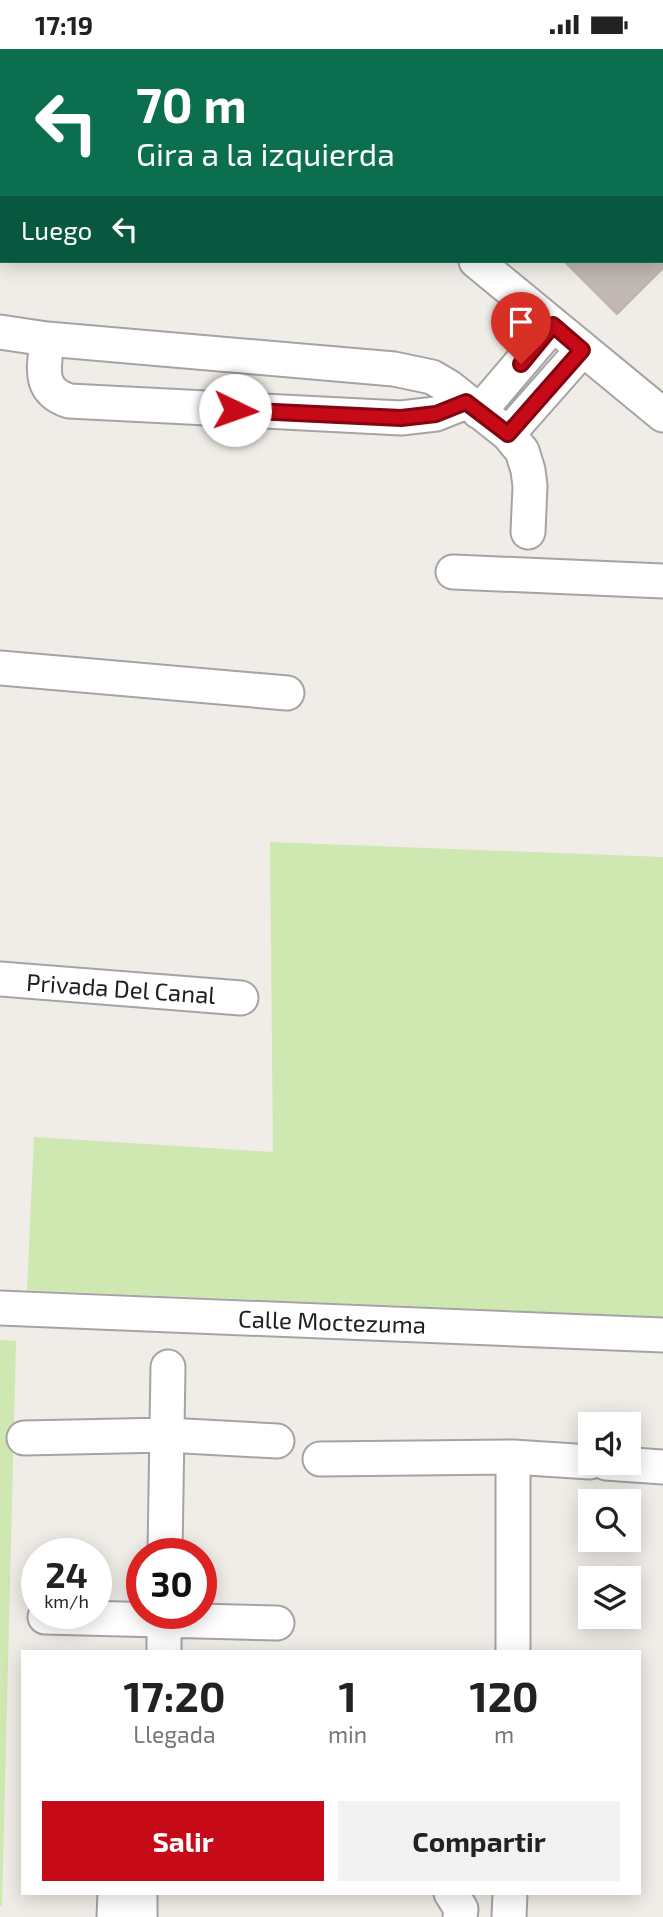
<!DOCTYPE html>
<html lang="es">
<style>
body{margin:0;font-family:"Exo 2",sans-serif;background:#f2f2f2;color:#222;height:100vh;display:flex;flex-direction:column;font-size:26px;white-space:nowrap}
*{box-sizing:border-box;margin:0}
p{font-size:23px;color:#767676}
.icon{flex:none;width:38px;height:38px;fill:none;stroke:currentColor;stroke-width:2;stroke-linecap:round;stroke-linejoin:round}
.map{position:relative;flex:1;overflow:hidden}
.sheet{position:absolute;left:21px;top:1601px;width:620px;height:245px;display:flex;flex-direction:column;background:#fff;border-radius:0px;box-shadow:0 4px 18px #0003}
.sheet>*{flex:none}
.hud{position:absolute;left:0px;top:0px;width:663px;height:214px;box-shadow:0 4px 18px #0003;background:#0b6e4f;color:#fff;overflow:hidden}
.tools{position:absolute;left:578px;top:1363px;display:grid;gap:14px}
.tools a{display:grid;place-items:center;width:63px;height:63px;border-radius:0px;background:#fff;box-shadow:0 4px 18px #0003;font-size:35px}
.speed{position:absolute;left:21px;top:1489px;display:flex;gap:14px;font-size:35px;font-weight:700;text-align:center}
.speed>*{display:grid;place-content:center;width:91px;height:91px;border-radius:50%;background:#fff;box-shadow:0 4px 18px #0003;line-height:1}
.speed small{font-size:18px;font-weight:400}
.speed .limit{border:10px solid #d22;background:#fff;color:#111}
.pin{position:absolute;display:grid;place-items:center;width:60px;height:60px;color:#fff;margin:-72px -30px;border-radius:50% 50% 50% 0;rotate:-45deg;box-shadow:0 0 7px #0007}
.pin .icon{rotate:45deg}
.me{position:absolute;width:77px;margin:-38px;rotate:93deg;stroke-linejoin:round;filter:drop-shadow(0 0 5px #0008)}
.turn{display:flex;align-items:center;gap:24px;height:147px;padding:0 21px;font-size:32px}
.turn .icon{width:91px;height:91px;stroke-width:2.5}
.turn b{display:block;font-size:49px;line-height:60px}
.then{display:flex;align-items:center;height:66px;padding:0 21px;background:#0003;gap:14px;font-size:26px}
.eta{display:flex;justify-content:space-evenly;align-items:center;height:119px;text-align:center}
.eta b{font-size:42px;font-weight:700;line-height:49px}
.primary-button{display:flex;gap:14px;margin-top:auto;padding:14px 21px}
.primary-button a{flex:1;height:80px;border-radius:0px;background:#c60a18;color:#fff;font-size:28px;font-weight:700;line-height:80px;text-align:center}
.primary-button a+a{background:#f2f2f2;color:#222}
.status{display:flex;justify-content:space-between;align-items:center;height:49px;padding:0 35px;background:#fff;direction:ltr}
.status svg{height:19px;fill:currentColor}
.map>svg:first-child{display:block}
.grass{fill:#cfe7b0}
.building{fill:#c1b8b3;stroke:#c1b2aa;stroke-width:2}
.lines{fill:none;stroke-linecap:round;stroke-linejoin:round}
.minor-casing{stroke:#a4a4a4;stroke-width:37}
.minor{stroke:#fff;stroke-width:33}
.route-casing{stroke:#810610;stroke-width:18}
.route{stroke:#c60a18;stroke-width:12}
.labels{text-anchor:middle;dominant-baseline:central;stroke-width:6;stroke-linejoin:round;paint-order:stroke}
.street-label{font-size:24px;fill:#202020;stroke:#fff}
</style>
<div class="status"><b>17:19</b><svg viewBox="0 0 49 12"><path d="M0 12V9h3v3zM5 12V6h3v6zM10 12V3h3v9zM15 12V0h3v12zM26 1h20v11H26zM47 4h2v5h-2z"/></svg></div>
<div class="map">
<svg width="663" height="1868" viewBox="0 0 663 1868">
<rect width="100%" height="100%" fill="#f0ece7"/>
<!-- grass -->
<path class="grass" d="M270 793 663 808V1268L27 1241 34 1088 273 1103Z
M0 1291 16 1292 2 1857H0Z"/>
<!-- building -->
<path class="building" d="M662 175 663 219 617 265 564 212H662Z"/>
<g class="lines">
<!-- minor casing -->
<g class="minor-casing">
<path id="minor" d="M254 0 255 2
M317 0 319 2
M0 40H2
M662 131H663
M476 212 663 366
M0 283 47 290C45 317 36 341 69 352L401 369 436 365 466 353
M47 290 394 320 432 328 449 338 508 385 522 402 528 421 530 437 528 483
M479 363 553 276
M508 385 582 301
M453 523 663 532
M0 619 287 644
M0 930 241 949
M0 1259 663 1286
M24 1389 167 1386 277 1392
M513 1408V1603
M320 1410 513 1408 590 1413
M606 1414 663 1418
M165 1505 168 1318
M45 1568 277 1574
M164 1603V1564
M140 1844V1868
M451 1844 461 1860 460 1868
M114 1868 115 1844
M509 1868 510 1844"/>
</g>
<!-- minor -->
<use href="#minor" class="minor"/>
</g>
<g class="lines">
<!-- route casing -->
<g class="route-casing">
<path id="route" d="M235 361 401 369 436 365 466 353 508 385 582 301 553 276 521 315"/>
</g>
<!-- route -->
<use href="#route" class="route"/>
</g>
<g class="labels">
<!-- street labels -->
<g class="street-label">
<text transform="translate(121 939) rotate(4)">Privada Del Canal</text>
<text transform="translate(332 1272) rotate(2)">Calle Moctezuma</text>
</g>
</g>
</svg>
<div class="tools">
<a><svg class="icon" aria-label="sound" viewBox="0 0 24 24"><path d="M4 9h4l5-4v14l-5-4H4zM17 9q2 3 0 6"/></svg></a>
<a><svg class="icon" aria-label="search" viewBox="0 0 24 24"><circle cx="10" cy="10" r="6"/><path d="M15 15l6 6"/></svg></a>
<a><svg class="icon" aria-label="layers" viewBox="0 0 24 24"><path d="M12 4l9 5-9 5-9-5zM3 14l9 5 9-5"/></svg></a>
</div>
<div class="speed"><div>24<small>km/h</small></div><div class="limit">30</div></div>
<div class="pin" style="left:521px;top:315px;background:#d93025"><svg class="icon" aria-label="arrive" viewBox="0 0 24 24"><path d="M6 21V4h12l-3 4 3 4H6"/></svg></div>
<svg class="me" style="left:235px;top:361px" viewBox="-20 -20 40 40"><circle r="19" fill="#fff"/><path d="M0-13L10 11 0 6-10 11z" fill="#c60a18"/></svg>
<div class="hud">
<div class="turn"><svg class="icon" aria-label="left" viewBox="0 0 24 24"><path d="M17 20v-9H6M10 6l-5 5 5 5"/></svg><div><b>70 m</b>Gira a la izquierda</div></div>
<div class="then">Luego<svg class="icon" aria-label="left" viewBox="0 0 24 24"><path d="M17 20v-9H6M10 6l-5 5 5 5"/></svg></div>
</div>
<section class="sheet">
<div class="eta">
<div><b>17:20</b><p>Llegada</p></div>
<div><b>1</b><p>min</p></div>
<div><b>120</b><p>m</p></div>
</div>
<div class="primary-button"><a>Salir</a><a>Compartir</a></div>
</section>
</div>
